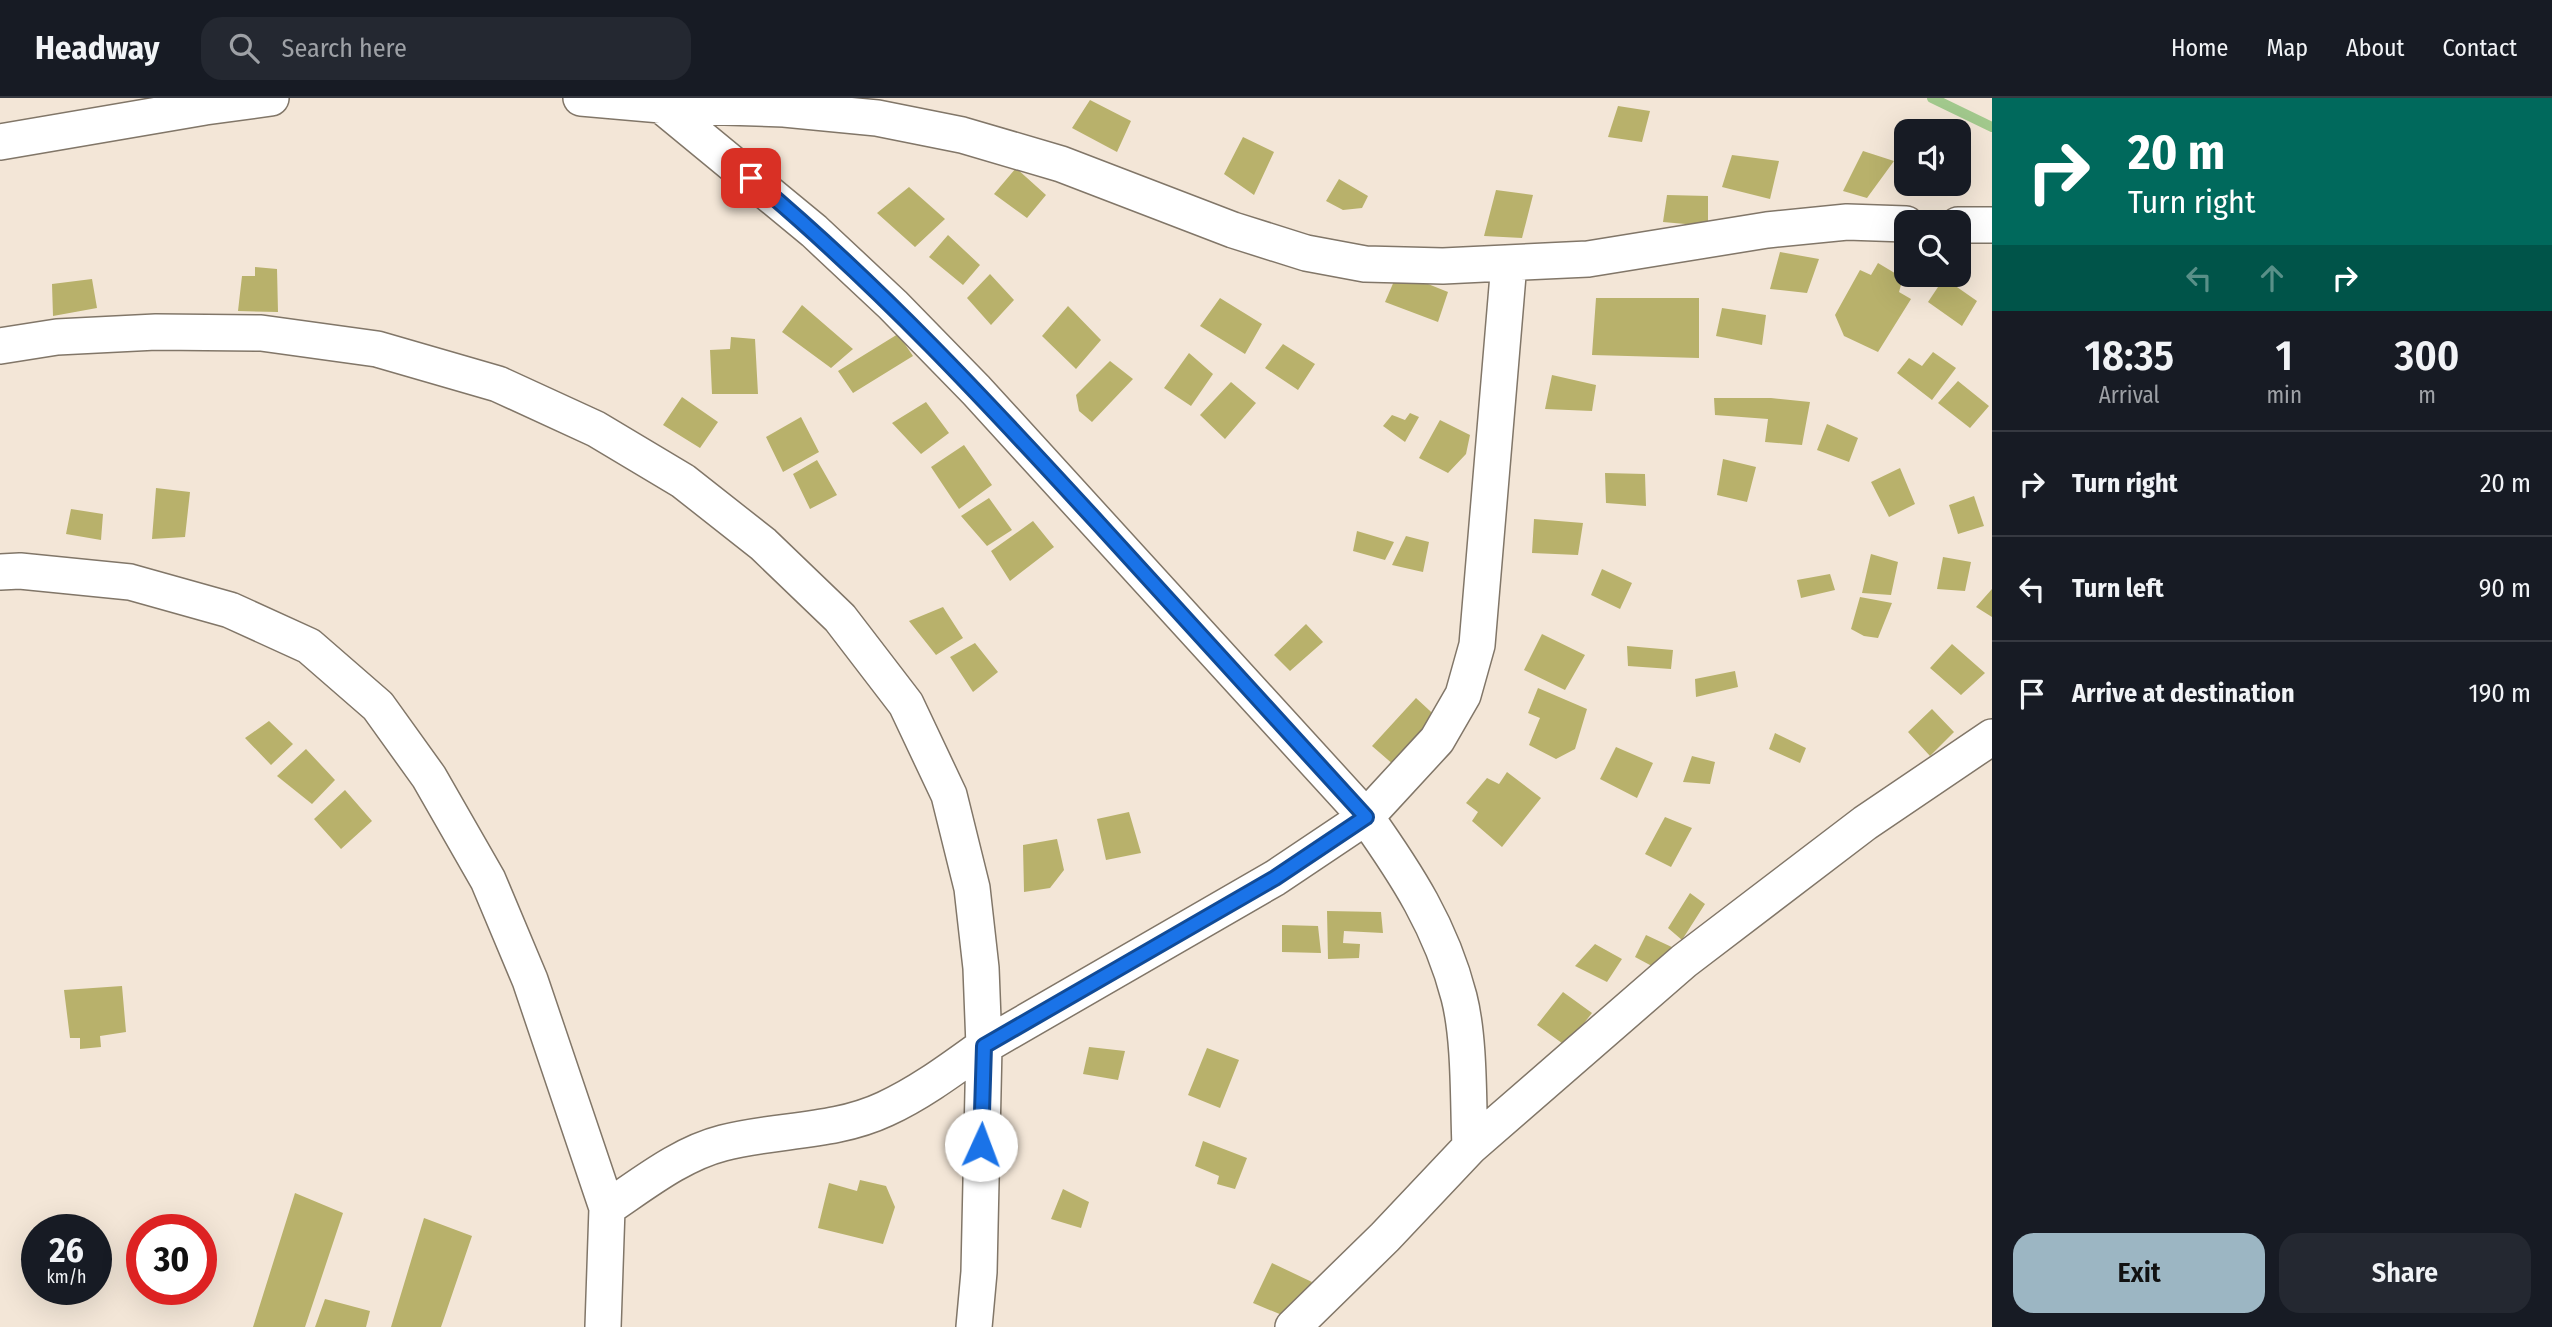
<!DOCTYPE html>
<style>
body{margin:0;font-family:"Fira Sans Condensed",sans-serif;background:#242831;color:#f1f3f6;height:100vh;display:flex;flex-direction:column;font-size:26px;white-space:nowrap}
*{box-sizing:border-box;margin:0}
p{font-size:23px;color:#9ea1a6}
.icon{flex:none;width:38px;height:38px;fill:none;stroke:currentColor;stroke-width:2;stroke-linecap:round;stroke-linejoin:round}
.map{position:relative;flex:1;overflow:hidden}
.drawer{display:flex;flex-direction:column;background:#171b24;width:560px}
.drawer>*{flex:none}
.guide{background:#00695c;color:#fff;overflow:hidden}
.fabs{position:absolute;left:1894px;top:21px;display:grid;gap:14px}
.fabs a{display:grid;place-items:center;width:77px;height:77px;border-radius:14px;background:#171b24;box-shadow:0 7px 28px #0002;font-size:35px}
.speed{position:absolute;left:21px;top:1116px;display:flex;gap:14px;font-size:35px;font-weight:700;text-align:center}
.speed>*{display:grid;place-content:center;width:91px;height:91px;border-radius:50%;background:#171b24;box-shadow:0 7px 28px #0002;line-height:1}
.speed small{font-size:18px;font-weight:400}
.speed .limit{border:10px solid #d22;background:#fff;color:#111}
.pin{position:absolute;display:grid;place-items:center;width:60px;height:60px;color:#fff;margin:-30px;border-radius:14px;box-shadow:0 4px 10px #0006}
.me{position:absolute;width:77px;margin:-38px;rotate:2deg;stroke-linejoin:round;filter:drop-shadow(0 0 5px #0008)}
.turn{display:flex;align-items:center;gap:24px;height:147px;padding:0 21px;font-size:32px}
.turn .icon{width:91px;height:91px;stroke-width:2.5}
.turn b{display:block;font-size:49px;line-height:60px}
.lanes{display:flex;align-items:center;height:66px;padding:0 21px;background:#0003;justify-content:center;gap:35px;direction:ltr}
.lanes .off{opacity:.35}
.eta{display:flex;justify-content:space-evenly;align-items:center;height:119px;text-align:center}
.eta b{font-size:42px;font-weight:600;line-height:49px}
.action{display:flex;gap:14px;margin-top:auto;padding:14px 21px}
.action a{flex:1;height:80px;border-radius:21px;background:#9cb6c3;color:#111;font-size:28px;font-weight:600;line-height:80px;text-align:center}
.action a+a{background:#242831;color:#f1f3f6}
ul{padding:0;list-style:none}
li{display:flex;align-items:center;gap:21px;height:105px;padding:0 21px;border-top:2px solid #363941}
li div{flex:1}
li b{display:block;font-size:26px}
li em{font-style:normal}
header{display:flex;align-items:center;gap:42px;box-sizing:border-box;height:98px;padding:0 35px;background:#171b24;border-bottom:2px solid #363941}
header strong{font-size:33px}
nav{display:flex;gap:38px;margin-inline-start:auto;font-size:24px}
.search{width:490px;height:63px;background:#242831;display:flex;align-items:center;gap:18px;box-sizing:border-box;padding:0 24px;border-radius:21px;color:#9ea1a6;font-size:26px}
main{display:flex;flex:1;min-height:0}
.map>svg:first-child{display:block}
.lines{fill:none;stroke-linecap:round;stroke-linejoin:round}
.stream{stroke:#a2c98d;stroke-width:10}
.building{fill:#b8b16b}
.minor-casing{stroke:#817668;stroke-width:38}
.minor{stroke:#fff;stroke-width:35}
.route-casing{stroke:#114b97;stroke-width:18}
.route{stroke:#1a73e8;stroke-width:12}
</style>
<header>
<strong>Headway</strong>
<div class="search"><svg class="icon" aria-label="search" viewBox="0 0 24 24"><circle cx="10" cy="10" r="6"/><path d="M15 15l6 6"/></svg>Search here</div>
<nav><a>Home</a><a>Map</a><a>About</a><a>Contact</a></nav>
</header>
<main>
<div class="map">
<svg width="1992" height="1229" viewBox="0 0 1992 1229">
<rect width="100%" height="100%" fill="#f3e6d7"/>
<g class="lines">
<!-- stream -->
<path class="stream" d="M1932 0 1992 29"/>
</g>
<!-- building -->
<path class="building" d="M1090 2 1131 23 1117 54 1072 30Z
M1618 8 1650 13 1642 44 1608 39Z
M1243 39 1274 54 1254 97 1224 76Z
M1863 53 1894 63 1867 100 1843 93Z
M1732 57 1779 63 1770 101 1722 89Z
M1016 70 1046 97 1027 120 994 96Z
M1339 81 1368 98 1362 110 1343 112 1326 103Z
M909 89 945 121 915 149 877 115Z
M1496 92 1533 97 1522 140 1484 138Z
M1667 97 1708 98V128L1663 124Z
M948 137 980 167 963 187 929 159Z
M1780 154 1819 161 1807 195 1770 191Z
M1878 165 1903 180 1899 194 1911 201 1878 254 1844 238 1835 217 1860 172 1871 177Z
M255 169 277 171 278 214 238 213 242 178H255Z
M1398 174 1448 194 1438 224 1385 204Z
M990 176 1014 202 991 227 967 200Z
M1944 180 1977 203 1962 228 1928 204Z
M92 181 97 210 53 218 52 186Z
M1220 200 1262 226 1245 256 1200 228Z
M1596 200H1699V260L1592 257Z
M802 207 853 251 831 270 782 234Z
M1068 208 1101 242 1076 271 1042 238Z
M1722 210 1766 217 1762 247 1716 238Z
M898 236 913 258 853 295 838 273Z
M731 239 755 241 758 296H712L710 252 730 251Z
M1283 246 1315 266 1298 292 1265 270Z
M1933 254 1956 270 1932 302 1897 275 1909 260 1922 268Z
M1189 255 1213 276 1191 308 1164 290Z
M1110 263 1133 281 1092 324 1079 313 1076 297Z
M1552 277 1596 287 1592 313 1545 311Z
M1958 283 1989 308 1970 330 1938 305Z
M1231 284 1256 305 1225 341 1200 317Z
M682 299 718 324 700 350 663 327Z
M1714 300H1771L1810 304 1802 347 1765 344 1768 321 1715 317Z
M926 304 949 335 921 356 892 325Z
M1410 315 1419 319 1405 344 1383 328 1392 317 1405 322Z
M801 319 819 354 783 374 766 339Z
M1440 322 1470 337 1466 356 1448 375 1419 360Z
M1827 326 1858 340 1849 364 1817 352Z
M964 347 992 387 959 411 931 369Z
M1723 361 1756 369 1747 404 1717 397Z
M817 362 837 397 810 411 793 376Z
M1900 370 1915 406 1889 419 1871 384Z
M1605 375 1645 376 1646 408 1606 405Z
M156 390 190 394 185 439 152 441Z
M1974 398 1984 428 1958 436 1949 407Z
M989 400 1012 432 987 448 961 418Z
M71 411 103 416 101 442 66 436Z
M1534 421 1583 425 1578 457 1532 455Z
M1033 423 1054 449 1010 483 991 453Z
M1357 433 1394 444 1385 462 1353 453Z
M1406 438 1429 444 1423 474 1392 467Z
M1871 456 1898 464 1891 497 1862 495Z
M1943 459 1971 464 1965 493 1937 491Z
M1602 471 1632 485 1620 511 1591 497Z
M1830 476 1835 492 1801 500 1797 482Z
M1992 491V519L1976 509Z
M1860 499 1892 505 1878 540 1864 538 1851 531Z
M943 509 963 540 936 557 909 523Z
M1306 526 1323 544 1290 573 1274 557Z
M1542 536 1585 557 1565 592 1524 572Z
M975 545 998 574 973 594 950 559Z
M1952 546 1985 575 1961 597 1930 570Z
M1627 548 1673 552 1671 571 1628 568Z
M1735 573 1738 589 1696 599 1695 581Z
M1538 590 1587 611 1575 651 1556 661 1529 647 1540 620 1528 615Z
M1416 600 1442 624 1402 674 1372 648Z
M1932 611 1954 634 1930 658 1908 634Z
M269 623 293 646 271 667 245 640Z
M1775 635 1806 650 1800 665 1769 651Z
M1616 649 1653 665 1637 700 1600 681Z
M306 651 335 682 312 706 277 678Z
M1692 658 1715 664 1710 686 1683 684Z
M1507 674 1541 700 1502 749 1472 723 1478 714 1466 705 1487 680 1499 686Z
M345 692 372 723 341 751 314 721Z
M1129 714 1141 755 1106 762 1097 721Z
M1665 719 1692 730 1671 769 1645 756Z
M1057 741 1064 772 1050 790 1024 794 1023 747Z
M1690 795 1705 806 1682 842 1668 830Z
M1327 813 1381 814 1383 835 1344 833 1343 845 1360 846 1359 860 1328 861Z
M1282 827 1318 828 1321 855 1282 854Z
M1646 837 1676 851 1663 874 1635 859Z
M1595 846 1622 861 1607 884 1575 868Z
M122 888 126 934 100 938 101 949 80 951V940H70L64 892Z
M1563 894 1592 915 1566 948 1537 927Z
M1089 949 1125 953 1118 982 1083 976Z
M1207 950 1239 962 1220 1010 1188 997Z
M1203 1043 1247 1060 1235 1091 1217 1086 1219 1078 1195 1068Z
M860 1082 886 1088 895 1109 883 1146 818 1130 829 1085 857 1093Z
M1063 1091 1089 1104 1081 1130 1051 1121Z
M295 1095 343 1115 305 1229H253Z
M424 1120 472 1138 441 1229H391Z
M1272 1165 1312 1184 1294 1222 1253 1205Z
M325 1201 370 1213 366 1229H315Z"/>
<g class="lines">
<!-- minor casing -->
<g class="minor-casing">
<path id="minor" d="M581 0 661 7 784 11 877 20 962 37 1061 66 1233 132 1306 155 1365 166 1443 168 1588 161 1767 132 1847 124 1906 126
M661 7 814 133 893 207 976 292 1366 719C1407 777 1441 829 1459 899 1470 942 1468 1004 1470 1049
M0 44 205 9 271 0
M1958 127H1992
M0 248 57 239 156 234 261 235 377 251 498 286 596 331 683 383 763 446 840 520 906 606 949 697 972 790 981 870 984 948 979 1174 974 1229
M0 474 20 473 130 484 230 512 309 548 378 608 429 679 488 782 530 882 607 1110 603 1229
M607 1110C643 1086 680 1056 723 1045 776 1031 834 1035 885 1011 920 995 952 971 984 948L1275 780 1366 719 1437 642 1463 597 1477 547 1509 165
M1293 1229 1385 1139 1470 1049 1684 863 1865 725 1992 639"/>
</g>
<!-- minor -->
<use href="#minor" class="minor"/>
</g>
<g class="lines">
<!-- route casing -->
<g class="route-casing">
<path id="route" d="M751 80C877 185 988 305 1099 426 1188 524 1277 621 1366 719L1275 780 984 948 981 1047"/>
</g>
<!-- route -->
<use href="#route" class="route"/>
</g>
</svg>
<div class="fabs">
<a><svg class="icon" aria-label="sound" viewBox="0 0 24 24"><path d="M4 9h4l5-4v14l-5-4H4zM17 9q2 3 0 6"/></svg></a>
<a><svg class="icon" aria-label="search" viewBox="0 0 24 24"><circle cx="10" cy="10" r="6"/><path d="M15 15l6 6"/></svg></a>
</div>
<div class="speed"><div>26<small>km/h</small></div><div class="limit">30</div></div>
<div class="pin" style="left:751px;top:80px;background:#d93025"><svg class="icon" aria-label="arrive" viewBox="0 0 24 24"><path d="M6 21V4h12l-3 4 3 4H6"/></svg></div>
<svg class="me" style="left:981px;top:1047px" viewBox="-20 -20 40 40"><circle r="19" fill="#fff"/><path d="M0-13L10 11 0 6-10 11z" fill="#1a73e8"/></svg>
</div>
<section class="drawer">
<div class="guide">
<div class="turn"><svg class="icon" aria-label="right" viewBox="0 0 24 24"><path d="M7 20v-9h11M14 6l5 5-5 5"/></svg><div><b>20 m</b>Turn right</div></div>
<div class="lanes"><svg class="icon off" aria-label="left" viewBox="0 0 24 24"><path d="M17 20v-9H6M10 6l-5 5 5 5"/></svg><svg class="icon off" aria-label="ahead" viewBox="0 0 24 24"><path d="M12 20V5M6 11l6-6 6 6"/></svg><svg class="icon" aria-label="right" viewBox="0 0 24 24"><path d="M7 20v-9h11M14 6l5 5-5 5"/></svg></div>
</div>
<div class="eta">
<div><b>18:35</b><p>Arrival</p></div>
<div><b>1</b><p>min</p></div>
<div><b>300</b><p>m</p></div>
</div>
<ul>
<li><svg class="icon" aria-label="right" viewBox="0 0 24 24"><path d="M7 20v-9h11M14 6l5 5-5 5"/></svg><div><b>Turn right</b></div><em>20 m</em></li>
<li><svg class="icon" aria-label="left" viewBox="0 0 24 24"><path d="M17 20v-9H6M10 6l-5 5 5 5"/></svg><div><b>Turn left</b></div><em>90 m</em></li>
<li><svg class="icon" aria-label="arrive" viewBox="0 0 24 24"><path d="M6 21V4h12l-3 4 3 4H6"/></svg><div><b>Arrive at destination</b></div><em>190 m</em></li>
</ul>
<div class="action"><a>Exit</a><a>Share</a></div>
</section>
</main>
